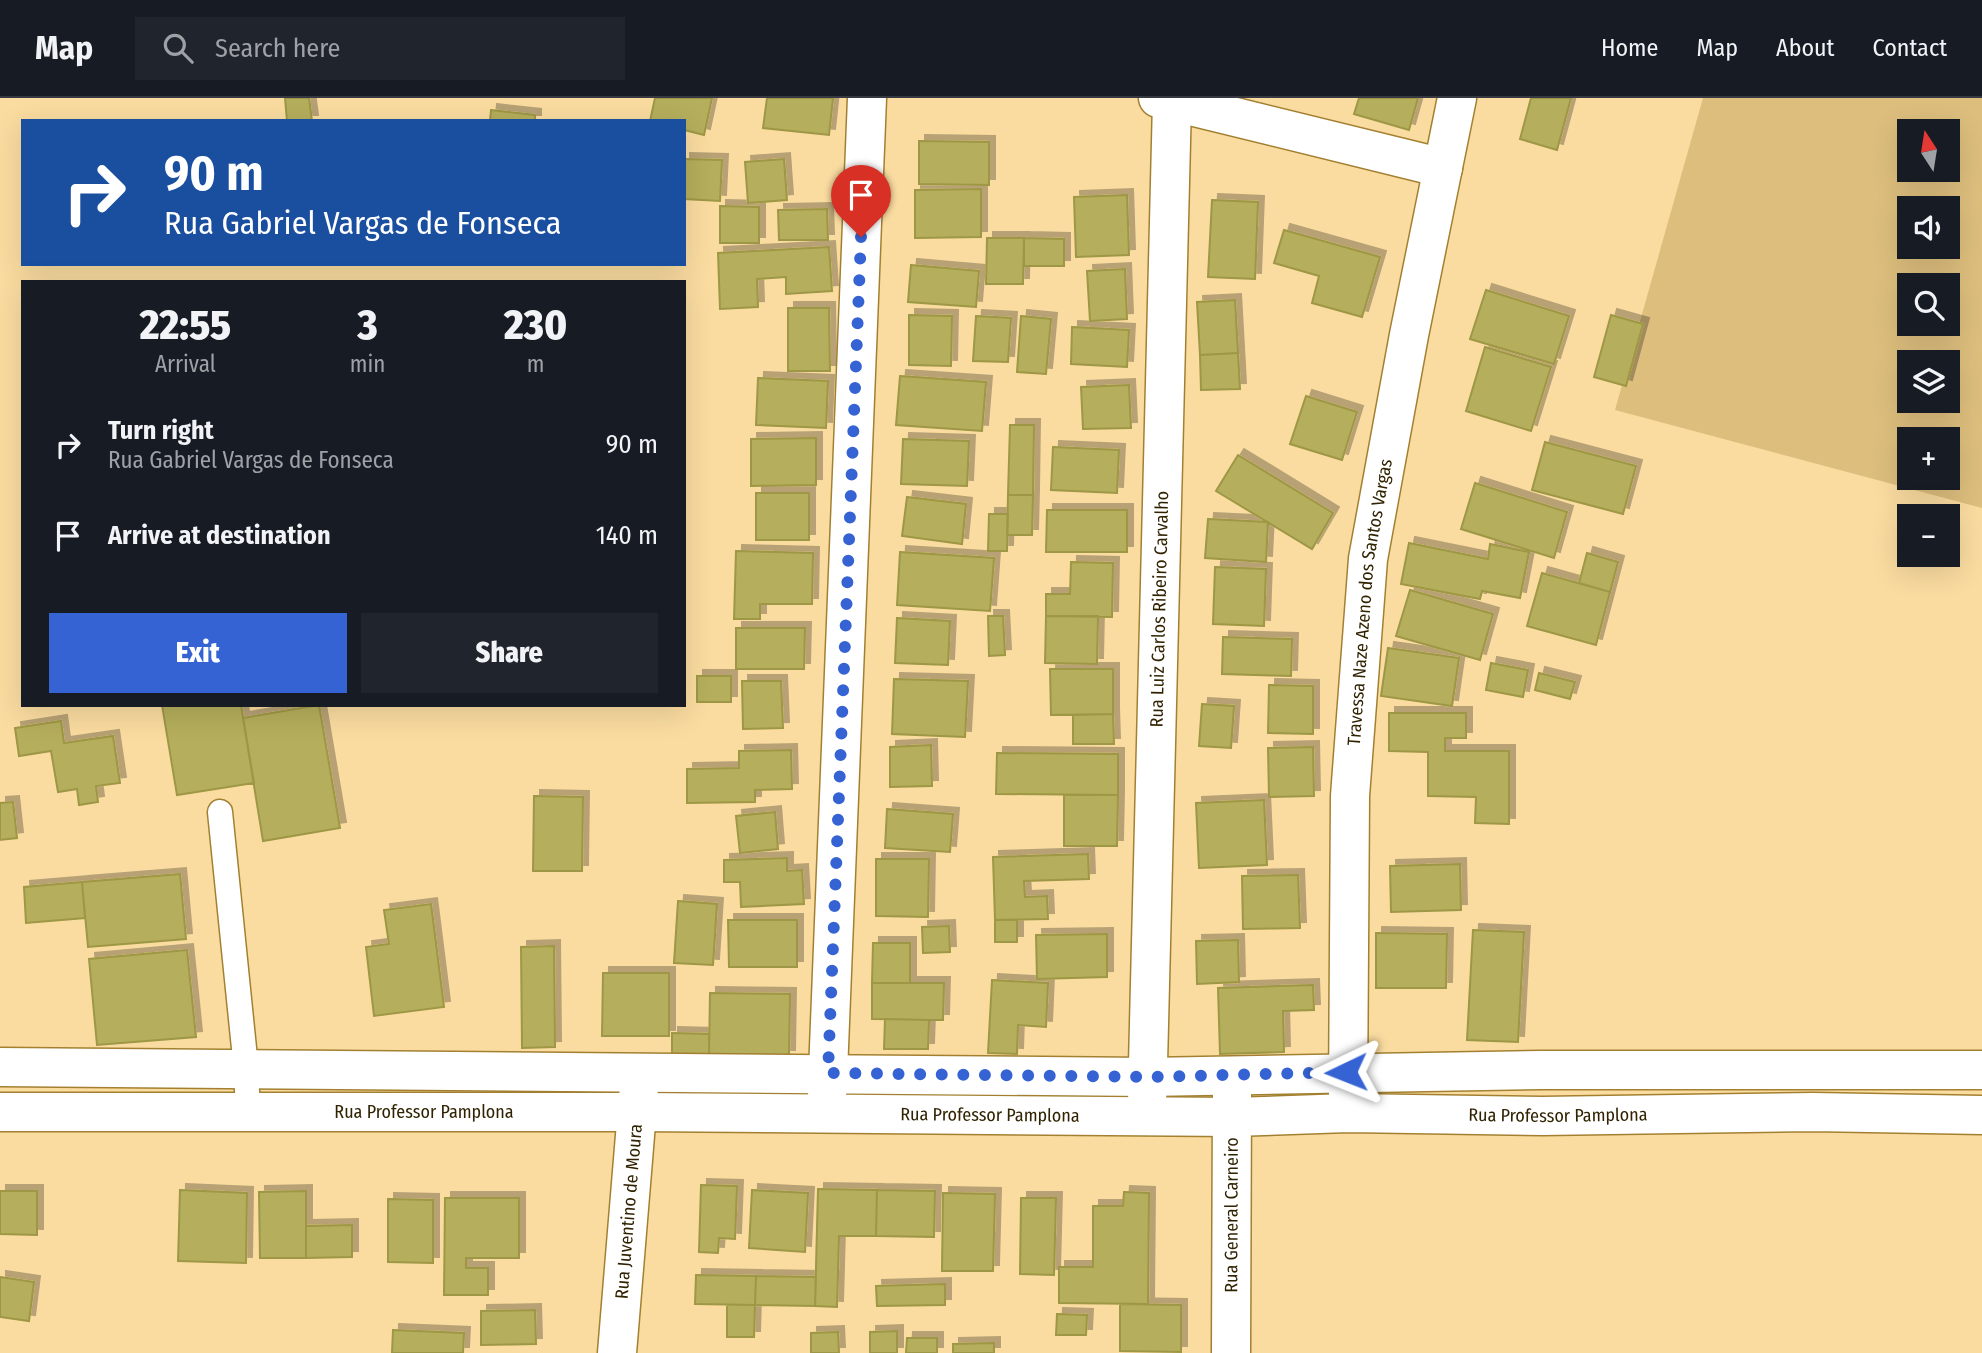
<!DOCTYPE html>
<meta charset="utf-8">
<style>
body{margin:0;font-family:"Fira Sans Condensed",sans-serif;background:#20242c;color:#f1f3f6;height:100vh;display:flex;flex-direction:column;font-size:26px;white-space:nowrap}
*{box-sizing:border-box;margin:0}
p{font-size:23px;color:#9ea1a6}
.icon{flex:none;width:38px;height:38px;fill:none;stroke:currentColor;stroke-width:2;stroke-linecap:round;stroke-linejoin:round}
.map{position:relative;flex:1;overflow:hidden}
.panel{position:absolute;left:21px;top:182px;width:665px;height:427px;display:flex;flex-direction:column;background:#171b24;border-radius:0px;box-shadow:0 7px 28px #0002}
.panel>*{flex:none}
.top-card{position:absolute;left:21px;top:21px;width:665px;height:147px;border-radius:0px;box-shadow:0 7px 28px #0002;background:#1a4fa0;color:#fff;overflow:hidden}
.needle{width:46px;rotate:348deg}
.controls{position:absolute;left:1897px;top:21px;display:grid;gap:14px}
.controls a{display:grid;place-items:center;width:63px;height:63px;border-radius:0px;background:#171b24;box-shadow:0 7px 28px #0002;font-size:35px}
.pin{position:absolute;display:grid;place-items:center;width:60px;height:60px;color:#fff;margin:-72px -30px;border-radius:50% 50% 50% 0;rotate:-45deg;box-shadow:0 0 7px #0007}
.pin .icon{rotate:45deg}
.me{position:absolute;width:77px;margin:-38px;rotate:268deg;stroke-linejoin:round;filter:drop-shadow(0 0 5px #0008)}
.turn{display:flex;align-items:center;gap:24px;height:147px;padding:0 28px;font-size:32px}
.turn .icon{width:91px;height:91px;stroke-width:2.5}
.turn b{display:block;font-size:49px;line-height:60px}
.eta{display:flex;justify-content:space-evenly;align-items:center;height:119px;text-align:center}
.eta b{font-size:42px;font-weight:800;line-height:49px}
.primary-button{display:flex;gap:14px;margin-top:auto;padding:14px 28px}
.primary-button a{flex:1;height:80px;border-radius:0px;background:#3663d3;color:#fff;font-size:28px;font-weight:800;line-height:80px;text-align:center}
.primary-button a+a{background:#20242c;color:#f1f3f6}
ul{padding:0;list-style:none}
li{display:flex;align-items:center;gap:21px;height:91px;padding:0 28px}
li div{flex:1}
li b{display:block;font-size:26px}
li em{font-style:normal}
header{display:flex;align-items:center;gap:42px;box-sizing:border-box;height:98px;padding:0 35px;background:#171b24;border-bottom:2px solid #363941}
header strong{font-size:33px}
nav{display:flex;gap:38px;margin-inline-start:auto;font-size:24px}
.search{width:490px;height:63px;background:#20242c;display:flex;align-items:center;gap:18px;box-sizing:border-box;padding:0 24px;border-radius:0px;color:#9ea1a6;font-size:26px}
.map>svg:first-child{display:block}
.green{fill:#ddbe7d;fill-rule:evenodd}
.building{fill:#b5ae5c;stroke:#9e9744;stroke-width:2;filter:url(#shadow)}
.lines{fill:none;stroke-linecap:round;stroke-linejoin:round}
.service-casing{stroke:#a38031;stroke-width:27}
.minor-casing{stroke:#a38031;stroke-width:41}
.service{stroke:#fff;stroke-width:24}
.minor{stroke:#fff;stroke-width:38}
.route{stroke:#3663d3;stroke-width:12;stroke-dasharray:0 21.6}
.labels{text-anchor:middle;dominant-baseline:central;stroke-width:7;stroke-linejoin:round;paint-order:stroke}
.street-label{font-size:18px;fill:#312302;stroke:#fadca0}
</style>
<header>
<strong>Map</strong>
<div class="search"><svg class="icon" aria-label="search" viewBox="0 0 24 24"><circle cx="10" cy="10" r="6"/><path d="M15 15l6 6"/></svg>Search here</div>
<nav><a>Home</a><a>Map</a><a>About</a><a>Contact</a></nav>
</header>
<div class="map">
<svg width="1982" height="1255" viewBox="0 0 1982 1255">
<defs>
<filter id="shadow"><feDropShadow dx="6" dy="-6" stdDeviation="0" flood-color="#0004"/></filter>
</defs>
<rect width="100%" height="100%" fill="#fadca0"/>
<!-- green -->
<path class="green" d="M1703 0H1982V410L1615 312ZM1909 33H1948V72H1909ZM1909 110H1948V149H1909ZM1909 187H1948V226H1909ZM1909 264H1948V303H1909ZM1909 341H1948V380H1909Z"/>
<!-- building -->
<path class="building" d="M285 0H309L312 23H287Z
M655 0H712L704 37 684 32V23H650Z
M767 0H833L829 37 763 30Z
M1359 0H1418L1409 32 1354 16Z
M1531 0H1571L1557 52 1520 41Z
M491 12 535 17V23H490Z
M919 43 989 44V87L919 86Z
M684 61 722 62 720 103 684 101Z
M784 61 787 102 748 105 745 64Z
M981 91V139L915 140V92Z
M1127 97 1129 157 1076 159 1074 99Z
M1212 102 1258 104 1255 181 1208 179Z
M720 108 759 109V145H720Z
M827 111 828 142H779L778 112Z
M1284 132 1380 159 1362 219 1312 205 1319 178 1274 165Z
M987 140H1024L1023 186H986Z
M1024 140 1064 141V168H1024Z
M829 149 832 193 786 196V179L757 181 758 209 720 211 718 155Z
M911 167 979 173 976 209 908 204Z
M1125 171 1127 221 1090 223 1087 173Z
M1486 192 1569 218 1554 266 1470 241Z
M1235 202 1238 255 1200 257 1197 204Z
M788 210H829L830 273H788Z
M909 217 952 218 951 268 909 267Z
M1611 217 1643 226 1626 288 1594 279Z
M976 218 1011 220 1008 264 973 263Z
M1021 218 1051 221 1046 276 1017 274Z
M1072 229 1129 232 1127 269 1071 266Z
M1485 249 1551 269 1531 333 1466 313Z
M1238 255 1240 291 1201 292 1200 257Z
M900 278 986 284 982 333 896 327Z
M758 280 828 283 826 330 756 327Z
M1129 287 1131 330 1083 331 1081 289Z
M1306 298 1357 314 1342 362 1290 346Z
M1010 327H1034L1033 397H1008Z
M816 340V387L751 388V341Z
M903 341 969 343 967 388 901 386Z
M1545 344 1636 368 1623 416 1532 392Z
M1053 349 1119 352 1117 395 1051 392Z
M1238 357 1333 415 1312 451 1216 393Z
M1475 385 1567 414 1554 460 1461 431Z
M756 395H809V442H756Z
M1008 397H1033L1032 437H1007Z
M907 399 966 406 962 446 902 438Z
M1047 412H1127V454H1046Z
M989 416H1008L1007 453H988Z
M1208 421 1268 424 1266 464 1205 460Z
M1409 445 1488 461 1490 446 1529 454 1520 500 1482 493 1480 501 1401 486Z
M736 453 813 455 812 506H760V521H734Z
M900 454 994 460 990 513 897 507Z
M1587 455 1618 464 1610 494 1579 485Z
M1071 464 1113 465 1112 519 1046 518V496H1070Z
M1215 469 1266 471 1264 528 1213 526Z
M1542 475 1610 494 1596 547 1527 528Z
M1410 492 1493 516 1480 562 1396 538Z
M988 518H1003L1005 557 989 558Z
M1046 518H1098L1097 566 1045 565Z
M897 520 950 523 948 567 895 565Z
M736 530H805L804 571H736Z
M1223 539 1292 541 1291 578 1222 576Z
M1388 550 1459 560 1452 608 1381 598Z
M1491 565 1528 572 1523 599 1486 592Z
M1050 571H1113V616L1051 617Z
M1539 575 1575 584 1570 601 1535 592Z
M697 578H731V604H697Z
M894 581 968 583 965 639 892 636Z
M742 583H781L783 630 743 631Z
M1269 587 1313 588V636L1268 635Z
M1202 606 1234 608 1231 650 1199 648Z
M162 607H241L254 685 177 697Z
M319 607 340 730 263 743 243 620Z
M1389 615H1466V640H1445V653H1509V726L1475 725 1476 699 1428 698V654L1389 653Z
M1113 616 1114 646H1073V617Z
M61 623 64 645 113 638 120 685 96 688 98 704 79 707 77 691 58 694 51 653 19 658 15 630Z
M931 647 932 688 890 689V649Z
M1313 649 1314 698 1269 699 1268 650Z
M791 652 792 691 755 692V704L687 705V671L739 670V653Z
M997 655 1118 656V697L996 696Z
M1064 697H1118L1117 748H1064Z
M534 698 583 699 582 773H533Z
M1264 702 1267 767 1199 770 1196 705Z
M13 704 17 740 0 742V705Z
M887 711 953 716 950 754 885 750Z
M775 714 778 751 740 755 736 718Z
M1088 756 1089 781 1024 783 1025 799 1047 798 1048 821 995 822 993 759Z
M787 760V773L802 772 804 806 741 809 740 784H724V762Z
M876 761H929L928 819 876 818Z
M1460 766 1461 812 1391 814 1390 768Z
M180 776 186 841 88 849 82 784Z
M1298 777 1300 830 1243 831 1242 778Z
M82 784 85 820 26 825 24 789Z
M678 803 717 806 713 867 674 865Z
M431 806 444 909 374 918 366 849 389 846 384 812Z
M728 822H797V869H729Z
M995 822H1017V844H995Z
M949 828 950 854 923 855 922 829Z
M1473 832 1524 834 1518 944 1467 942Z
M1376 835 1447 836 1446 890H1376Z
M1107 836V879L1037 881 1036 837Z
M1238 842 1239 884 1197 886 1196 843Z
M873 845H910V885H872Z
M554 848 555 949 522 950 521 849Z
M187 852 196 939 97 947 89 861Z
M603 875H669V938H602Z
M992 882 1048 885 1046 929 1018 927 1017 956 988 955Z
M872 885H944L943 922 872 921Z
M1313 887 1314 912 1283 913 1284 954 1220 956 1218 890Z
M710 895 790 896 789 958 709 957Z
M885 921 929 922 928 951H884Z
M672 935 709 936V959H672Z
M701 1087 737 1088 735 1141 719 1140 718 1155 699 1154Z
M818 1091 877 1092 876 1138H839L837 1209 815 1208Z
M180 1092 247 1095 246 1165 178 1163Z
M752 1092 808 1095 805 1154 749 1150Z
M877 1092 935 1093 934 1139 876 1138Z
M0 1093H37V1137L0 1136Z
M306 1093V1160H260L259 1094Z
M1124 1094 1149 1095 1148 1206 1059 1205V1169H1093V1108H1123Z
M943 1095 995 1096 993 1173H942Z
M445 1100H519V1160H466V1170H488V1197H444Z
M1021 1100H1056L1054 1177 1020 1176Z
M388 1101 433 1102V1165L388 1164Z
M352 1127V1159L306 1160V1128Z
M696 1177 756 1178 755 1207 695 1206Z
M756 1178 816 1179 815 1208 755 1207Z
M0 1179 34 1184 29 1223 0 1219Z
M945 1186V1207L877 1208 876 1188Z
M1120 1206 1181 1207V1254L1120 1253Z
M727 1207H755L754 1239H727Z
M535 1212 536 1246 481 1247V1213Z
M1057 1216 1087 1217 1086 1237H1056Z
M393 1232 464 1235 463 1255H392Z
M897 1233V1255H870V1234Z
M838 1234 839 1255H811V1235Z
M907 1240H937V1255H906Z
M994 1245V1255H953V1246Z"/>
<g class="lines">
<!-- service casing -->
<g class="service-casing">
<path id="service" d="M220 714 246 970 248 1015"/>
</g>
<!-- minor casing -->
<g class="minor-casing">
<g id="minor">
<path d="M1158 0 1443 70"/>
<path d="M0 969 1147 979 1541 972H1982"/>
<path d="M827 999 867 0"/>
<path id="s1" d="M1348 1000 1350 698 1368 461 1409 237 1457 0"/>
<path id="s2" d="M1147 1006 1172 4"/>
<path id="s3" d="M0 1014H638L1233 1019 1348 1015 1542 1018 1813 1014 1982 1017"/>
<path id="s4" d="M617 1255 639 989"/>
<path id="s5" d="M1231 1255 1232 995"/>
</g>
</g>
<!-- service -->
<use href="#service" class="service"/>
<!-- minor -->
<use href="#minor" class="minor"/>
</g>
<g class="lines">
<!-- route -->
<path class="route" d="M861 139 828 975 1147 979 1346 974"/>
</g>
<g class="labels">
<!-- street labels -->
<g class="street-label">
<text stroke="none"><textPath href="#s1" startOffset="497">Travessa Naze Azeno dos Santos Vargas</textPath></text>
<text stroke="none"><textPath href="#s2" startOffset="495">Rua Luiz Carlos Ribeiro Carvalho</textPath></text>
<text stroke="none"><textPath href="#s3" startOffset="424">Rua Professor Pamplona</textPath></text>
<text stroke="none"><textPath href="#s3" startOffset="990">Rua Professor Pamplona</textPath></text>
<text stroke="none"><textPath href="#s3" startOffset="1558">Rua Professor Pamplona</textPath></text>
<text stroke="none"><textPath href="#s4" startOffset="142">Rua Juventino de Moura</textPath></text>
<text stroke="none"><textPath href="#s5" startOffset="138">Rua General Carneiro</textPath></text>
</g>
</g>
</svg>
<div class="controls">
<a><svg class="needle" viewBox="-14 -14 28 28"><path d="M0-13l5 13h-10z" fill="#e53935"/><path d="M0 13l5-13h-10z" fill="#9ea1a6"/></svg></a>
<a><svg class="icon" aria-label="sound" viewBox="0 0 24 24"><path d="M4 9h4l5-4v14l-5-4H4zM17 9q2 3 0 6"/></svg></a>
<a><svg class="icon" aria-label="search" viewBox="0 0 24 24"><circle cx="10" cy="10" r="6"/><path d="M15 15l6 6"/></svg></a>
<a><svg class="icon" aria-label="layers" viewBox="0 0 24 24"><path d="M12 4l9 5-9 5-9-5zM3 14l9 5 9-5"/></svg></a>
<a>+</a>
<a>−</a>
</div>
<div class="pin" style="left:861px;top:139px;background:#d93025"><svg class="icon" aria-label="arrive" viewBox="0 0 24 24"><path d="M6 21V4h12l-3 4 3 4H6"/></svg></div>
<svg class="me" style="left:1346px;top:974px" viewBox="-20 -20 40 40"><path d="M0-17L14 15 0 8-14 15z" fill="#3663d3" stroke="#fff" stroke-width="4"/></svg>
<div class="top-card">
<div class="turn"><svg class="icon" aria-label="right" viewBox="0 0 24 24"><path d="M7 20v-9h11M14 6l5 5-5 5"/></svg><div><b>90 m</b>Rua Gabriel Vargas de Fonseca</div></div>
</div>
<section class="panel">
<div class="eta">
<div><b>22:55</b><p>Arrival</p></div>
<div><b>3</b><p>min</p></div>
<div><b>230</b><p>m</p></div>
</div>
<ul>
<li><svg class="icon" aria-label="right" viewBox="0 0 24 24"><path d="M7 20v-9h11M14 6l5 5-5 5"/></svg><div><b>Turn right</b><p>Rua Gabriel Vargas de Fonseca</p></div><em>90 m</em></li>
<li><svg class="icon" aria-label="arrive" viewBox="0 0 24 24"><path d="M6 21V4h12l-3 4 3 4H6"/></svg><div><b>Arrive at destination</b></div><em>140 m</em></li>
</ul>
<div class="primary-button"><a>Exit</a><a>Share</a></div>
</section>
</div>
